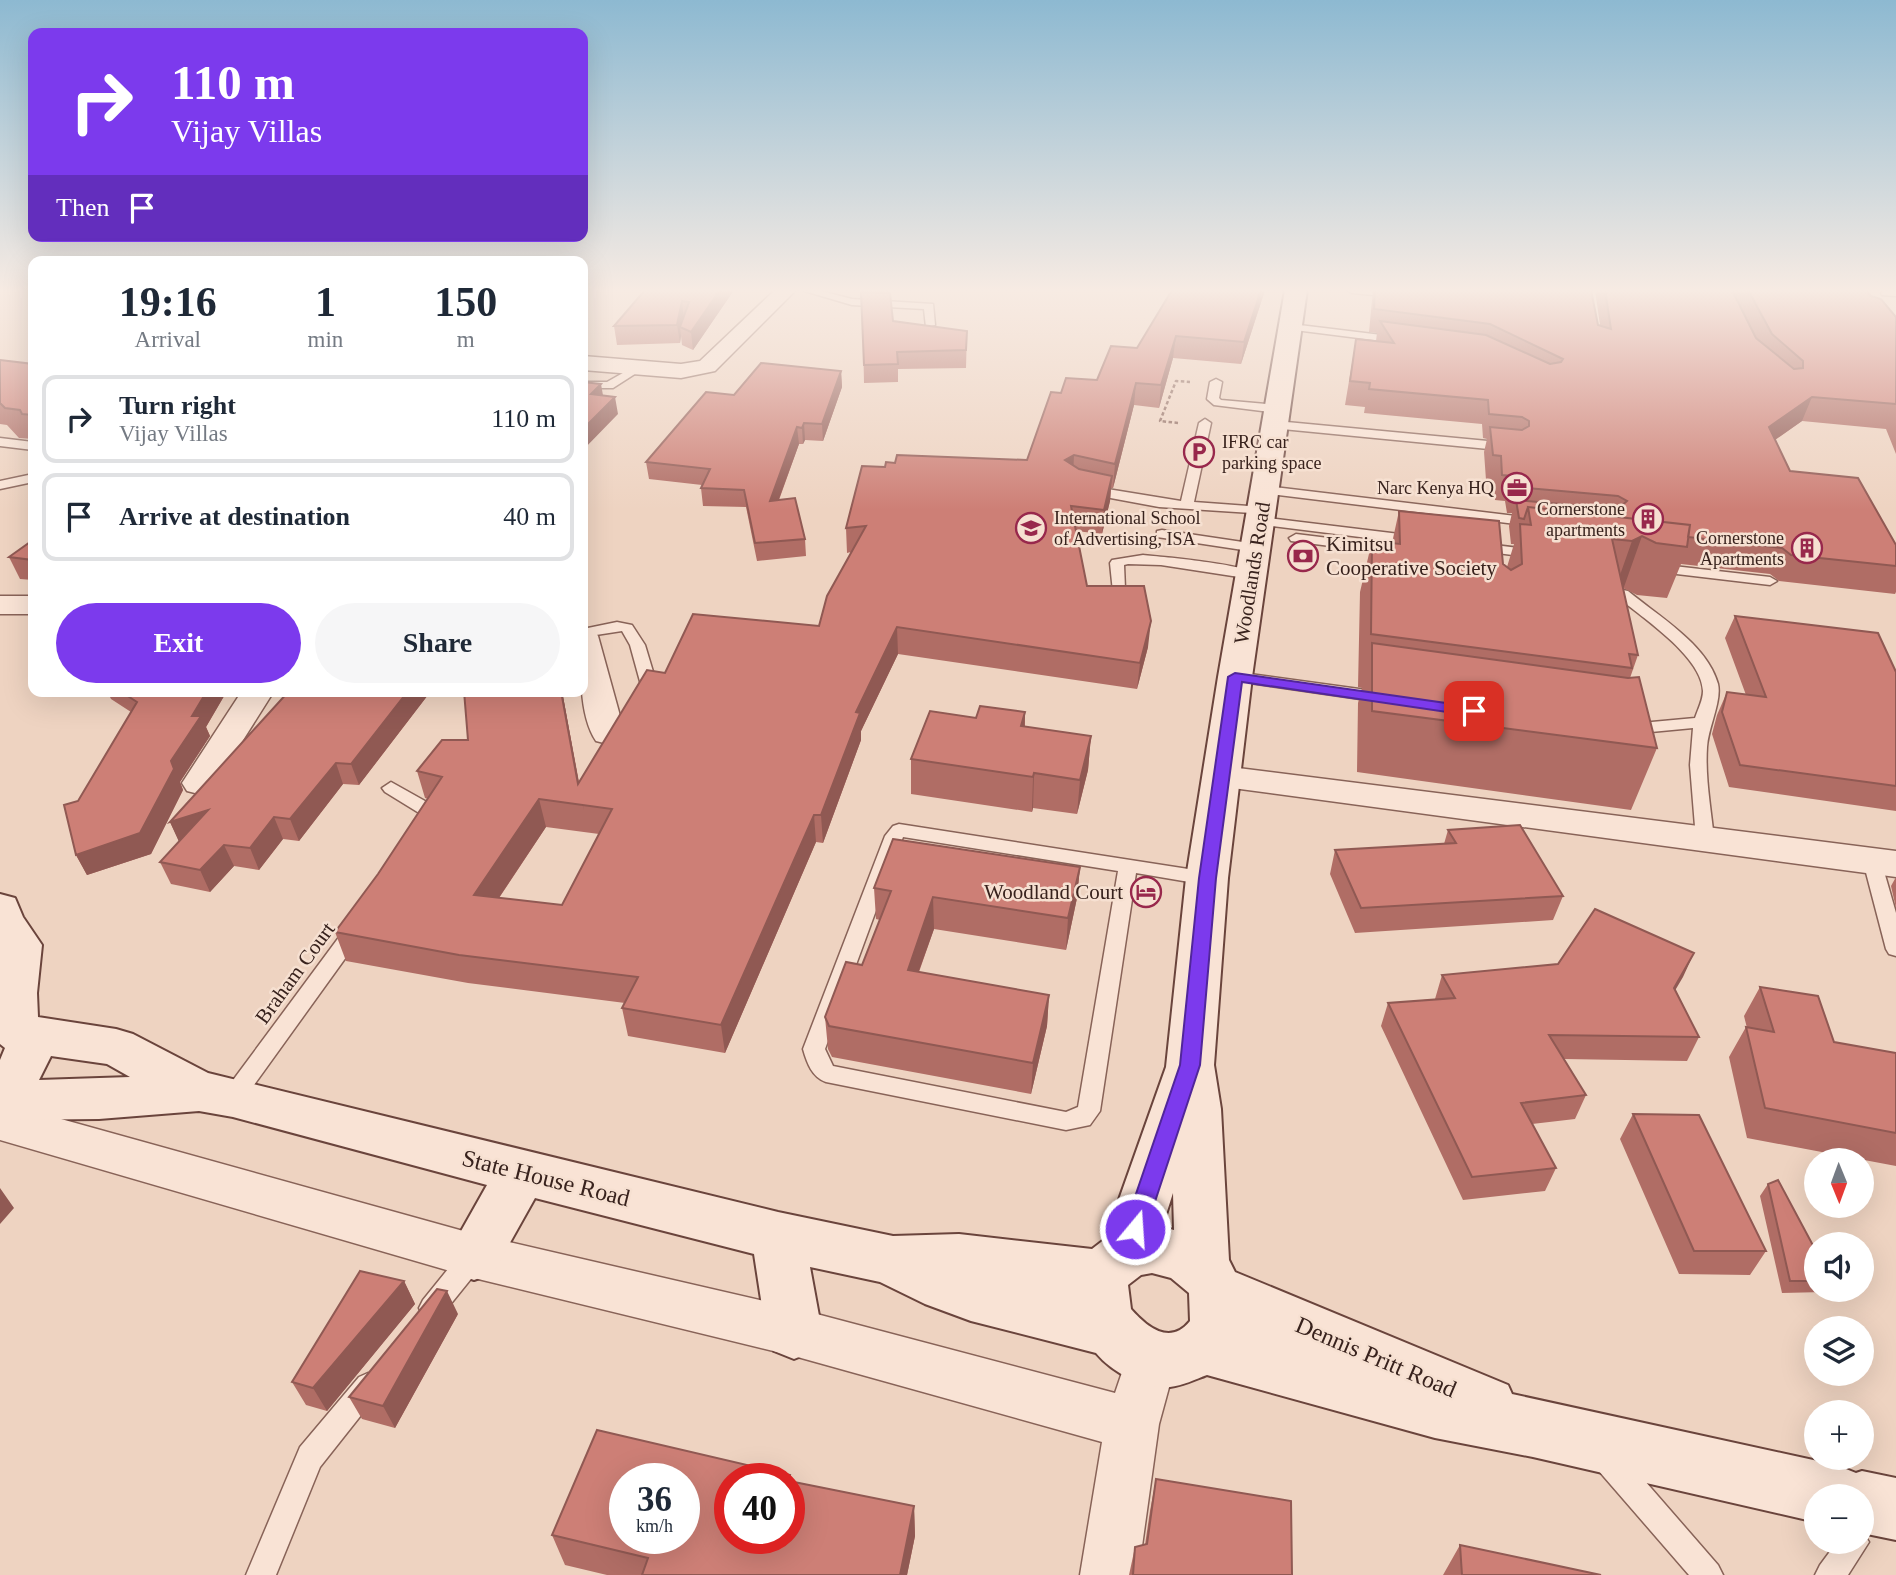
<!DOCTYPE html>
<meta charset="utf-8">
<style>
body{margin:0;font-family:Georgia,serif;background:#f6f6f7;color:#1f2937;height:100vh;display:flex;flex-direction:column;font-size:26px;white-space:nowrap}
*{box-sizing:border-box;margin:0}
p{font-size:23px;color:#747a83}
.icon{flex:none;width:38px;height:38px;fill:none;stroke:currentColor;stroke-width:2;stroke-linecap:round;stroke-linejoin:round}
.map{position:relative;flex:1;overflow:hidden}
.details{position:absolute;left:28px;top:256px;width:560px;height:441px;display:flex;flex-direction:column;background:#fff;border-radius:14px;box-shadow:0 7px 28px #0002}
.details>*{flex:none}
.top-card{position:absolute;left:28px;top:28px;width:560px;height:214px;border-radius:14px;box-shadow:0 7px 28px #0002;background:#7c3aed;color:#fff;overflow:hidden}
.needle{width:46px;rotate:179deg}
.tools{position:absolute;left:1804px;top:1148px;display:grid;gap:14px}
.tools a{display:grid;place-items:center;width:70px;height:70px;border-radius:50%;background:#fff;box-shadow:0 7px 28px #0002;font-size:35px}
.speed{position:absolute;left:609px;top:1463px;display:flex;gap:14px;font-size:35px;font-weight:700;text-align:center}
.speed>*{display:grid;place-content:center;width:91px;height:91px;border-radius:50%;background:#fff;box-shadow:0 7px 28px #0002;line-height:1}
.speed small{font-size:18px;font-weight:400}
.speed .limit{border:10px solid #d22;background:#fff;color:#111}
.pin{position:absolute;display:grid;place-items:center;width:60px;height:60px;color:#fff;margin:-30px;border-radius:14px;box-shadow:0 4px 10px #0006}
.me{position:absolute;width:77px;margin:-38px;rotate:18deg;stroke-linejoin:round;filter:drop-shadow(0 0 5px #0008)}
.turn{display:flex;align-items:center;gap:24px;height:147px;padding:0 28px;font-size:32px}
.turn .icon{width:91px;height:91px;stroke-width:2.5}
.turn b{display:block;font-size:49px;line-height:60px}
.then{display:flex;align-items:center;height:66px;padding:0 28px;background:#0003;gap:14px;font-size:26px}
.eta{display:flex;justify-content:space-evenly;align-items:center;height:119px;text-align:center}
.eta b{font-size:42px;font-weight:800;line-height:49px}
.button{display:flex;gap:14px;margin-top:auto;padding:14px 28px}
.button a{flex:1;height:80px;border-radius:42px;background:#7c3aed;color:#fff;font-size:28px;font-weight:800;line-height:80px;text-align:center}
.button a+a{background:#f6f6f7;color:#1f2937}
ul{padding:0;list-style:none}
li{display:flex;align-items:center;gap:21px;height:88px;margin:0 14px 10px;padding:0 14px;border:4px solid #e0e1e3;border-radius:14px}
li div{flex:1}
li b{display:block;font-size:26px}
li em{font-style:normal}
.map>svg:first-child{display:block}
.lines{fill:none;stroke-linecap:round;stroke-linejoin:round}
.lane-casing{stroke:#886358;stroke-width:3}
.street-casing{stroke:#886358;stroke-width:3}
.secondary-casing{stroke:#6a443c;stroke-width:4}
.path{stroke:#886358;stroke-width:2.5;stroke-dasharray:3.5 2.5;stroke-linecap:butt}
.lane{fill:#f9e3d5;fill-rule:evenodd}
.street{fill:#f9e3d5;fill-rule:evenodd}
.secondary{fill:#f9e3d5;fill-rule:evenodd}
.wall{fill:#b06d65;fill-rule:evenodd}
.shaded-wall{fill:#905953}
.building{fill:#cd7f76;stroke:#905953;stroke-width:2;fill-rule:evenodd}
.route{fill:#7c3aed;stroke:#51269a;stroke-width:2}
.labels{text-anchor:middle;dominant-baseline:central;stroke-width:5;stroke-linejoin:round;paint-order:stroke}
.far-poi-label{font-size:18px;fill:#38221d;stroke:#f6e0d1;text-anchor:end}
.poi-label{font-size:21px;fill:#38221d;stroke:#f6e0d1;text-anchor:start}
.street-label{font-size:21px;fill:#38221d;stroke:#f6e0d1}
.near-street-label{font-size:24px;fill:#38221d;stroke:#f6e0d1}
</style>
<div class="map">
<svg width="1896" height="1575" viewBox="0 0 1896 1575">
<rect width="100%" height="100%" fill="#eed3c1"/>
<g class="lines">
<!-- lane casing -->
<g class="lane-casing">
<path id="lane" d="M801 290H817L852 299 933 304 935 325 926 327 924 309 852 305Z
M1347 290H1382L1400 294 1395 297 1352 293Z
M1886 290H1896V296L1882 295 1881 293Z
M1291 324 1398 337 1403 340 1398 343 1287 329V325Z
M637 365 641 366V370L613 388H583V382H607Z
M1216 379 1222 382 1219 398 1221 400 1278 405 1284 409 1278 413 1214 405 1207 399 1210 382Z
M1205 419 1211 423 1194 502 1262 507 1267 508V514L1159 507 1089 494 1082 490 1089 486 1181 501 1199 423Z
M1276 421 1509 443 1515 447 1509 451 1272 428 1270 425Z
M0 438 33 442V450L0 446Z
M33 474V482L0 489V481Z
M1266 486 1533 518 1540 522 1533 526 1261 493V487Z
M1260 517 1416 536 1423 540 1416 544 1255 524V518Z
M1162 530 1256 544 1263 548 1256 552 1157 537V531Z
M1296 534 1393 546 1400 550 1393 554 1291 541 1289 538Z
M1479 543 1535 550 1542 554 1535 558 1474 550 1472 547Z
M1143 555C1164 557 1246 564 1259 575L1252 579 1161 565 1128 564 1124 565 1125 589 1118 593 1113 592 1110 563 1112 560Z
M1656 564 1770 577 1777 581 1770 585 1651 571 1649 568Z
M1623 590 1628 591C1658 616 1707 644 1718 684 1722 701 1708 728 1707 747 1705 778 1711 809 1714 839L1711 843H1699L1696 839 1690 765 1693 728 1630 734 1622 729 1630 724 1695 718C1698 709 1703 700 1703 691 1702 656 1642 618 1618 597L1616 594 1618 591Z
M617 622 632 625 645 645 657 685 655 688H643L641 685 630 645 622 631 583 637V629Z
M1235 672 1381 692 1389 697 1381 702 1229 680 1227 677 1229 674Z
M391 782 441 810 444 814 436 825H424L421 821 424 816 385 792 382 788Z
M899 824 1214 873 1216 878 1214 883 1207 885 1136 873 1100 1111 1090 1125 1066 1130 826 1082C812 1077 807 1063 803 1049L885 836 893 826ZM903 837 1118 871 1078 1107 1066 1112 833 1066 825 1049Z
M1872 855 1879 857 1881 861 1896 913V956L1889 954 1886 949 1863 861 1865 857Z
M355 923 362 925 365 930 362 935 241 1103 233 1106 225 1103 222 1097 225 1091 348 925Z
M474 1245 483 1248 486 1256 483 1264 441 1316 432 1320 423 1316 419 1308 423 1300 465 1248Z
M368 1373 377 1377 381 1386 377 1395 320 1467 276 1575H246L300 1447 359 1377Z
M1608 1446 1618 1450 1718 1565 1723 1575H1689L1598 1470 1594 1460 1598 1450Z
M1862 1531 1869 1542 1848 1575H1815L1820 1565 1837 1542H1862Z"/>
</g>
<!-- street casing -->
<g class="street-casing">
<path id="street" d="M775 290H796L715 371 681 378 583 370V356L681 364 700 361Z
M0 596H33V614H0Z
M583 627 594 630 598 636 625 734 620 741 608 744 596 741C577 712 581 661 583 627Z
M242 691H274L211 791 199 794 187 791 182 783Z
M1222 766 1896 851V877L1210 785 1205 777 1210 769Z
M0 1102 474 1234 794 1308 1115 1393 1133 1340 1151 1333 1169 1340 1177 1358 1159 1424 1138 1575H1080L1102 1442 794 1356 474 1278 0 1140Z"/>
</g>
<!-- secondary casing -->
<g class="secondary-casing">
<path id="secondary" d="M1285 290H1307L1252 677 1228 878 1214 1065 1221 1109 1229 1260 1235 1272 1508 1385 1512 1394 1836 1465 1856 1473 1862 1471 1896 1478V1540L1862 1533V1496H1816V1522L1533 1457 1435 1438 1207 1375C1196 1379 1182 1386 1170 1387 1143 1389 1113 1373 1096 1353L971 1321 925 1304 880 1282 810 1267 822 1332 814 1351 794 1359 774 1351 766 1332 754 1254 535 1198 493 1273 474 1280 455 1273 447 1256 487 1185 233 1117 199 1111 99 1119 0 1120V1060L5 1048 0 1044V894L15 898 23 917 42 945 37 993 38 1017 116 1029 133 1034 208 1073 778 1212 893 1236 959 1234 1092 1249 1105 1239 1166 1067 1186 878 1218 677ZM51 1056 107 1064 130 1077 39 1080ZM1173 1193 1174 1230 1162 1227ZM1152 1273 1171 1278 1189 1293 1190 1321C1170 1346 1147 1327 1131 1309L1128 1285 1141 1275Z"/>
</g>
<!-- path -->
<path class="path" d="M1178 423 1160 421 1176 381 1190 382"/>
<!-- lane -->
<use href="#lane" class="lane"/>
<!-- street -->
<use href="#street" class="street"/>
<!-- secondary -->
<use href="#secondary" class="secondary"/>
</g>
<!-- wall -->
<path class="wall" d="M645 290H734L693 350 682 345 681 336 680 343 617 345 614 326Z
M862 290H888L893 321 967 331 966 368 898 369V382L864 383Z
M1265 290 1241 364 1173 358 1159 408 1134 405 1113 488H1111L1110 501 1102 534 1076 531 1087 586 1148 647 1137 689 898 654 861 731V740L823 843 816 842 725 1053 628 1036 622 1008 625 1003 468 983 346 961 335 932 378 874 428 799 425 798 417 771 468 740 464 691H562L579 782 665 673 819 626 851 552 847 553 846 528 885 467 1027 460 1061 393 1097 380 1137 348ZM546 827 599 834 562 905 499 898Z
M1373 290H1591L1598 325H1600L1595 290H1866L1871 296 1896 317V454L1886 429 1802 421 1775 440 1790 471 1896 545V592L1895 594 1779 581 1770 574 1681 564 1667 598 1637 595 1623 588 1638 655 1630 678 1657 748 1631 810 1357 772 1358 703 1362 688 1358 687 1360 592 1372 541 1392 543 1399 511 1507 567 1514 544H1511L1509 526 1512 513H1507L1505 501 1495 500 1494 481 1486 480 1484 452 1487 439 1483 438 1482 424 1364 413 1365 407 1345 405 1356 339 1376 341 1377 333 1369 332Z
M0 360 33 364V439L19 438 7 425 0 424Z
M841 371 842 387 823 441 805 440 803 444H799L779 500 805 539 806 556 757 561 746 507 703 506 701 488 702 485 649 479 646 462 734 395Z
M33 540V580L20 579 9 557Z
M1735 616 1896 672V811L1729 787 1712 734 1717 715 1727 692 1746 695 1725 638Z
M107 691H227L206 727 210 736 180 782 183 790 151 854 87 875 76 855 78 801 131 712 111 699Z
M289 691H431L359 785 343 784 299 841 283 839 259 870 234 866 210 892 171 884 160 862 179 841 170 822Z
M1025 712V727L1091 736 1088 770 1077 814 1033 808 1032 812 911 794V759L976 718Z
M1448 830 1563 896 1553 920 1355 933 1330 874 1335 850 1444 844Z
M1080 867 1077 898 1066 950 934 929 919 972 1049 995 1047 1026 1031 1094 832 1057 828 1049 825 1017 862 965 880 920 876 919 874 888Z
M1896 877V908L1891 886Z
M1694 953 1675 989 1699 1037 1687 1061 1564 1059 1586 1095 1575 1119 1532 1124 1556 1168 1545 1191 1463 1200 1381 1026 1388 1003 1435 999 1442 975Z
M1760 987 1834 1042 1896 1053V1166L1747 1138 1729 1057 1746 1027 1747 1028 1744 1016Z
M1633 1114 1766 1251 1750 1275 1679 1274 1620 1139Z
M1768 1184 1816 1251V1290H1826L1824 1292 1782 1293 1760 1196Z
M404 1281 415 1304 327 1411 306 1405 292 1382Z
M458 1314 395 1428 362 1419 349 1397Z
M790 1475 791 1481 914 1506 915 1536 907 1575H607L565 1565 552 1535Z
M1156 1479 1292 1575H1129L1135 1547 1145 1545 1150 1511Z
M1460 1545 1601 1575H1443Z"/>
<!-- shaded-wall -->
<path class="shaded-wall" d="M720 290H734L693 350 691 332Z
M1261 290H1265L1241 364 1244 342Z
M682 301 684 319 680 327 681 336 680 343 677 325Z
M1176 336 1173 358 1159 408 1161 385Z
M841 371 842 387 823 441 822 424Z
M1136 383 1134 405 1113 488 1115 464Z
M601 384 604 401 591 394Z
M615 397 618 414 583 450V429Z
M1812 397 1802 421 1759 451 1769 427Z
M804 423 805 440 803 444 802 428Z
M797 427 799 444 772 518 770 501Z
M1074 455 1073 478 1065 460Z
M1112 476 1110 501 1102 534 1104 510Z
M1642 536 1624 587 1614 592 1632 541Z
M1151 621 1148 647 1137 689 1140 663Z
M897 627 898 654 861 731V740L823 843 821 815 856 712Z
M207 691H227L206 727 210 736 180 782 183 790 151 854 87 875 76 855 171 761 192 716Z
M408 691H431L359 785 351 764Z
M561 691H562L584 811 578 784Z
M1025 712 1024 746 1021 726Z
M1091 736 1088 770 1077 814 1080 780Z
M336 763 343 784 299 841 290 819Z
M1034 773 1033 808 1032 812 1033 777Z
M539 799 546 827 482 923 474 895Z
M208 810 180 844 170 822Z
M814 815 816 842 725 1053 721 1025Z
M274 817 283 839 259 870 250 848Z
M224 845 234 866 210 892 200 870Z
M1080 867 1077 898 1066 950 1068 918Z
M933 897 934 929 908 1001V970Z
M1694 953 1683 977 1663 1011 1674 988Z
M1049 995 1047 1026 1031 1094 1033 1063Z
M0 1188 14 1208 0 1224Z
M404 1281 415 1304 327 1411 313 1388Z
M447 1291 458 1314 395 1428 383 1406Z
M914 1506 915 1536 907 1575H900Z"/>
<!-- building -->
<path class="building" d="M645 290H720L691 332 680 327 689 302 682 301 677 325 614 326Z
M1172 290H1261L1244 342 1176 336 1161 385 1136 383 1115 464 1074 455 1065 460 1079 469 1112 476 1104 510 1071 506 1087 586H1144L1151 621 1140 663 897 627 856 712 860 713 821 815H814L721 1025 622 1008 638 977 459 955 335 932 378 874 442 777 417 771 442 740H468L464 691H561L578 784 647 670 665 673 693 614 819 626 827 596 866 526 846 528 862 466 885 467 886 462 895 463 897 455 1027 460 1051 392 1061 393 1066 378 1097 380 1111 346 1137 348ZM539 799 612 809 562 905 474 895Z
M1375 290H1591L1598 325 1611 329 1605 290H1732L1756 338 1794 369 1803 368V361L1772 334 1748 290H1866L1871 296 1881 299 1896 317V404L1812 397 1769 427 1790 471 1858 478 1896 545V566L1791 555 1782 548 1688 537 1690 525 1528 507 1524 519 1519 518 1516 500 1618 509 1627 501 1618 496 1514 487 1512 476 1502 475 1501 456 1493 455 1490 427 1522 430 1529 426V421L1522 417 1489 414 1488 400 1369 389 1370 383 1350 381 1356 339 1394 343 1380 321 1486 335 1550 364 1561 362 1563 359 1490 324 1374 309Z
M861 292 890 293 893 321 967 331 966 350 897 352 898 364 864 365Z
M0 360 33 364V415L22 414 20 410 5 408 0 403Z
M761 363 841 371 822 424 804 423 802 428 797 427 770 501 795 498 805 539 755 543 744 490 701 488 710 469 646 462 706 392 734 395Z
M583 382 601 384 591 394 615 397 583 429Z
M1528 507 1690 525 1687 547 1656 543 1642 536 1632 541 1612 539 1638 655 1629 654 1632 668 1371 634 1372 541 1400 544 1399 511 1499 521 1503 564 1511 570 1522 564 1520 524 1531 525Z
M33 540V560L9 557Z
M1735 616 1878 633 1896 672V786L1740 765 1722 712 1727 692 1766 697Z
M1372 643 1628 678 1639 677 1657 748 1372 711Z
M120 691H207L192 716H201L171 761 174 769 140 833 76 855 64 805 78 801 137 702Z
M289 691H408L351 764 336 763 290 819 274 817 250 848 224 845 200 870 160 862 208 810 170 822Z
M980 706 1025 712 1021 726 1091 736 1080 780 1034 773 1033 777 911 759 930 711 976 718Z
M1520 825 1563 896 1361 908 1335 850 1456 843 1448 830Z
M893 839 1080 867 1068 918 933 897 908 970 1049 995 1033 1063 829 1026 825 1017 846 962 862 965 891 891 874 888Z
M1595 909 1694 953 1674 988 1699 1037 1549 1035 1586 1095 1521 1103 1556 1168 1472 1177 1388 1003 1455 998 1442 975 1558 964Z
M1760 987 1818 996 1834 1042 1896 1053V1133L1765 1108 1746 1027 1774 1032Z
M1633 1114 1699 1115 1766 1251H1694Z
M1778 1180 1816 1251V1281H1790L1768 1184Z
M360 1271 404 1281 313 1388 292 1382Z
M437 1289 447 1291 383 1406 349 1397Z
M597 1430 790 1475 789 1479H730V1538H789V1481L914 1506 900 1575H642L648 1558 552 1535ZM625 1479H684V1538H625Z
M1156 1479 1291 1501 1292 1575H1133L1135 1547 1147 1544Z
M1460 1545 1601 1575H1462Z"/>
<!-- sky -->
<linearGradient id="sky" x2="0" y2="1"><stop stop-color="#8db9d1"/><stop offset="0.57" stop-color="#f7ebe3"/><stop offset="1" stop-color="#f7ebe3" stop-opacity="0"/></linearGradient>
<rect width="1896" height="510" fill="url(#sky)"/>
<!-- route -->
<path class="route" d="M1235 673 1474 707 1481 711 1474 716 1242 682 1216 878 1200 1065 1146 1229 1143 1236 1135 1239 1127 1236 1124 1229 1180 1065 1199 878 1228 677Z"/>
<!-- icons -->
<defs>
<g id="parking-ring" transform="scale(1.575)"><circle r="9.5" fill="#f6e0d1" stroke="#98284c" stroke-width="1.5"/><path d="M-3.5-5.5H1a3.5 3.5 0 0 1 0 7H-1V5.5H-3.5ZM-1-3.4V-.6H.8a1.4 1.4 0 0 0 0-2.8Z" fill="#98284c"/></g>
<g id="office-ring" transform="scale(1.575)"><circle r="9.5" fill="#f6e0d1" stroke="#98284c" stroke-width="1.5"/><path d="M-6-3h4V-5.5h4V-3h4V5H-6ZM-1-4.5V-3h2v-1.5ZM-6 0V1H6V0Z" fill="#98284c"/></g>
<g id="building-ring" transform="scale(1.575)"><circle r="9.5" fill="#f6e0d1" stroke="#98284c" stroke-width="1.5"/><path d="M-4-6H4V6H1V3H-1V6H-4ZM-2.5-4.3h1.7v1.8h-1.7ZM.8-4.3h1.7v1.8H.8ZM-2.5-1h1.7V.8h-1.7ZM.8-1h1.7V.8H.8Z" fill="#98284c"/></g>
<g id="school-ring" transform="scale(1.575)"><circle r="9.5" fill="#f6e0d1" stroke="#98284c" stroke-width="1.5"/><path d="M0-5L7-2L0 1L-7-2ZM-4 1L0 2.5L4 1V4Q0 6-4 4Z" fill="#98284c"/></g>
<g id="bank-ring" transform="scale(1.575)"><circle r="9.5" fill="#f6e0d1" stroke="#98284c" stroke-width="1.5"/><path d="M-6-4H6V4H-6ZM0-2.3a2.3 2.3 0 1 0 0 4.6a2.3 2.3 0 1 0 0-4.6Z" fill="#98284c"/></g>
<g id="hotel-ring" transform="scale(1.575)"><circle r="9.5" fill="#f6e0d1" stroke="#98284c" stroke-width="1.5"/><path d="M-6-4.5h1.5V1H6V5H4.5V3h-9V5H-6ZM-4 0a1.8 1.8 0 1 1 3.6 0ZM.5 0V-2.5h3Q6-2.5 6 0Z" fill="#98284c"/></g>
</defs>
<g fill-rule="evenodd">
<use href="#parking-ring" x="1199" y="452"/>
<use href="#office-ring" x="1517" y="488"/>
<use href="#building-ring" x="1648" y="519"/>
<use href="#school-ring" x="1031" y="528"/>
<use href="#building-ring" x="1807" y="548"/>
<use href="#bank-ring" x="1303" y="556"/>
<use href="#hotel-ring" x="1146" y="892"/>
</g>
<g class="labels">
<!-- far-poi labels -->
<g class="far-poi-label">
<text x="1222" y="442" text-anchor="start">IFRC car<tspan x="1222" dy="21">parking space</tspan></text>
<text x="1494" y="488">Narc Kenya HQ</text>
<text x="1625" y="509">Cornerstone<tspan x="1625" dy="21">apartments</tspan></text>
<text x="1054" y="518" text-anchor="start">International School<tspan x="1054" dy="21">of Advertising, ISA</tspan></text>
<text x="1784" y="538">Cornerstone<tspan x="1784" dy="21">Apartments</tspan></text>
</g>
<!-- poi labels -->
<g class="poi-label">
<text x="1326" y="544">Kimitsu<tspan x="1326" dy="24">Cooperative Society</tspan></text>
<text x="1123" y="892" text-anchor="end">Woodland Court</text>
</g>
<!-- street labels -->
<g class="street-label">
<text transform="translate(1252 573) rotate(-81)">Woodlands Road</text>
<text transform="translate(295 973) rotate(-54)">Braham Court</text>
</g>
<!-- near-street labels -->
<g class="near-street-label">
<text transform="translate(546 1178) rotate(14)">State House Road</text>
<text transform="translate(1376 1357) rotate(23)">Dennis Pritt Road</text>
</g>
</g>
</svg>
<div class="tools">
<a><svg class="needle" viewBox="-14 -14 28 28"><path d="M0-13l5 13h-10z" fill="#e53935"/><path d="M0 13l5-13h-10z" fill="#747a83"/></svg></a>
<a><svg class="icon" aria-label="sound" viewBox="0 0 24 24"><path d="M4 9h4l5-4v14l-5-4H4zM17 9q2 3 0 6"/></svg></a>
<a><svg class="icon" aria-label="layers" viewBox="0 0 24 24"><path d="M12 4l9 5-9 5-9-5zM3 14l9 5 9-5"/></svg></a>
<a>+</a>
<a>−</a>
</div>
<div class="speed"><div>36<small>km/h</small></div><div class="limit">40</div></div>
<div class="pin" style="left:1474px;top:711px;background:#d93025"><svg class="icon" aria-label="arrive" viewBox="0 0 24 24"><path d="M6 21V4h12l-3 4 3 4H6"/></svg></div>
<svg class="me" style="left:1135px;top:1229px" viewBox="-20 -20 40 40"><circle r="17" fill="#7c3aed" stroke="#fff" stroke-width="3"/><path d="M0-11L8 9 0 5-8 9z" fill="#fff"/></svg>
<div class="top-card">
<div class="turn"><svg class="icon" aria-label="right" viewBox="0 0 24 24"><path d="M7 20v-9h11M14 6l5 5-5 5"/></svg><div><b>110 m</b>Vijay Villas</div></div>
<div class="then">Then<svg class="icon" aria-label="arrive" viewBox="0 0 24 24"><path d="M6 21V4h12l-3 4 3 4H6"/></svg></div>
</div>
<section class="details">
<div class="eta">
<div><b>19:16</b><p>Arrival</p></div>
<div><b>1</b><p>min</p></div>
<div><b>150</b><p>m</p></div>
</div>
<ul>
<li><svg class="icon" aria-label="right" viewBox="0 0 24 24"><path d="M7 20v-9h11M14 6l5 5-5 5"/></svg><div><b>Turn right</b><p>Vijay Villas</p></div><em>110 m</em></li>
<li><svg class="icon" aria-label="arrive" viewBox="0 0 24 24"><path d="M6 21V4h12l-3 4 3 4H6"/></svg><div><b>Arrive at destination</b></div><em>40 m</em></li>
</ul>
<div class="button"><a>Exit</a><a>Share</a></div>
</section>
</div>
